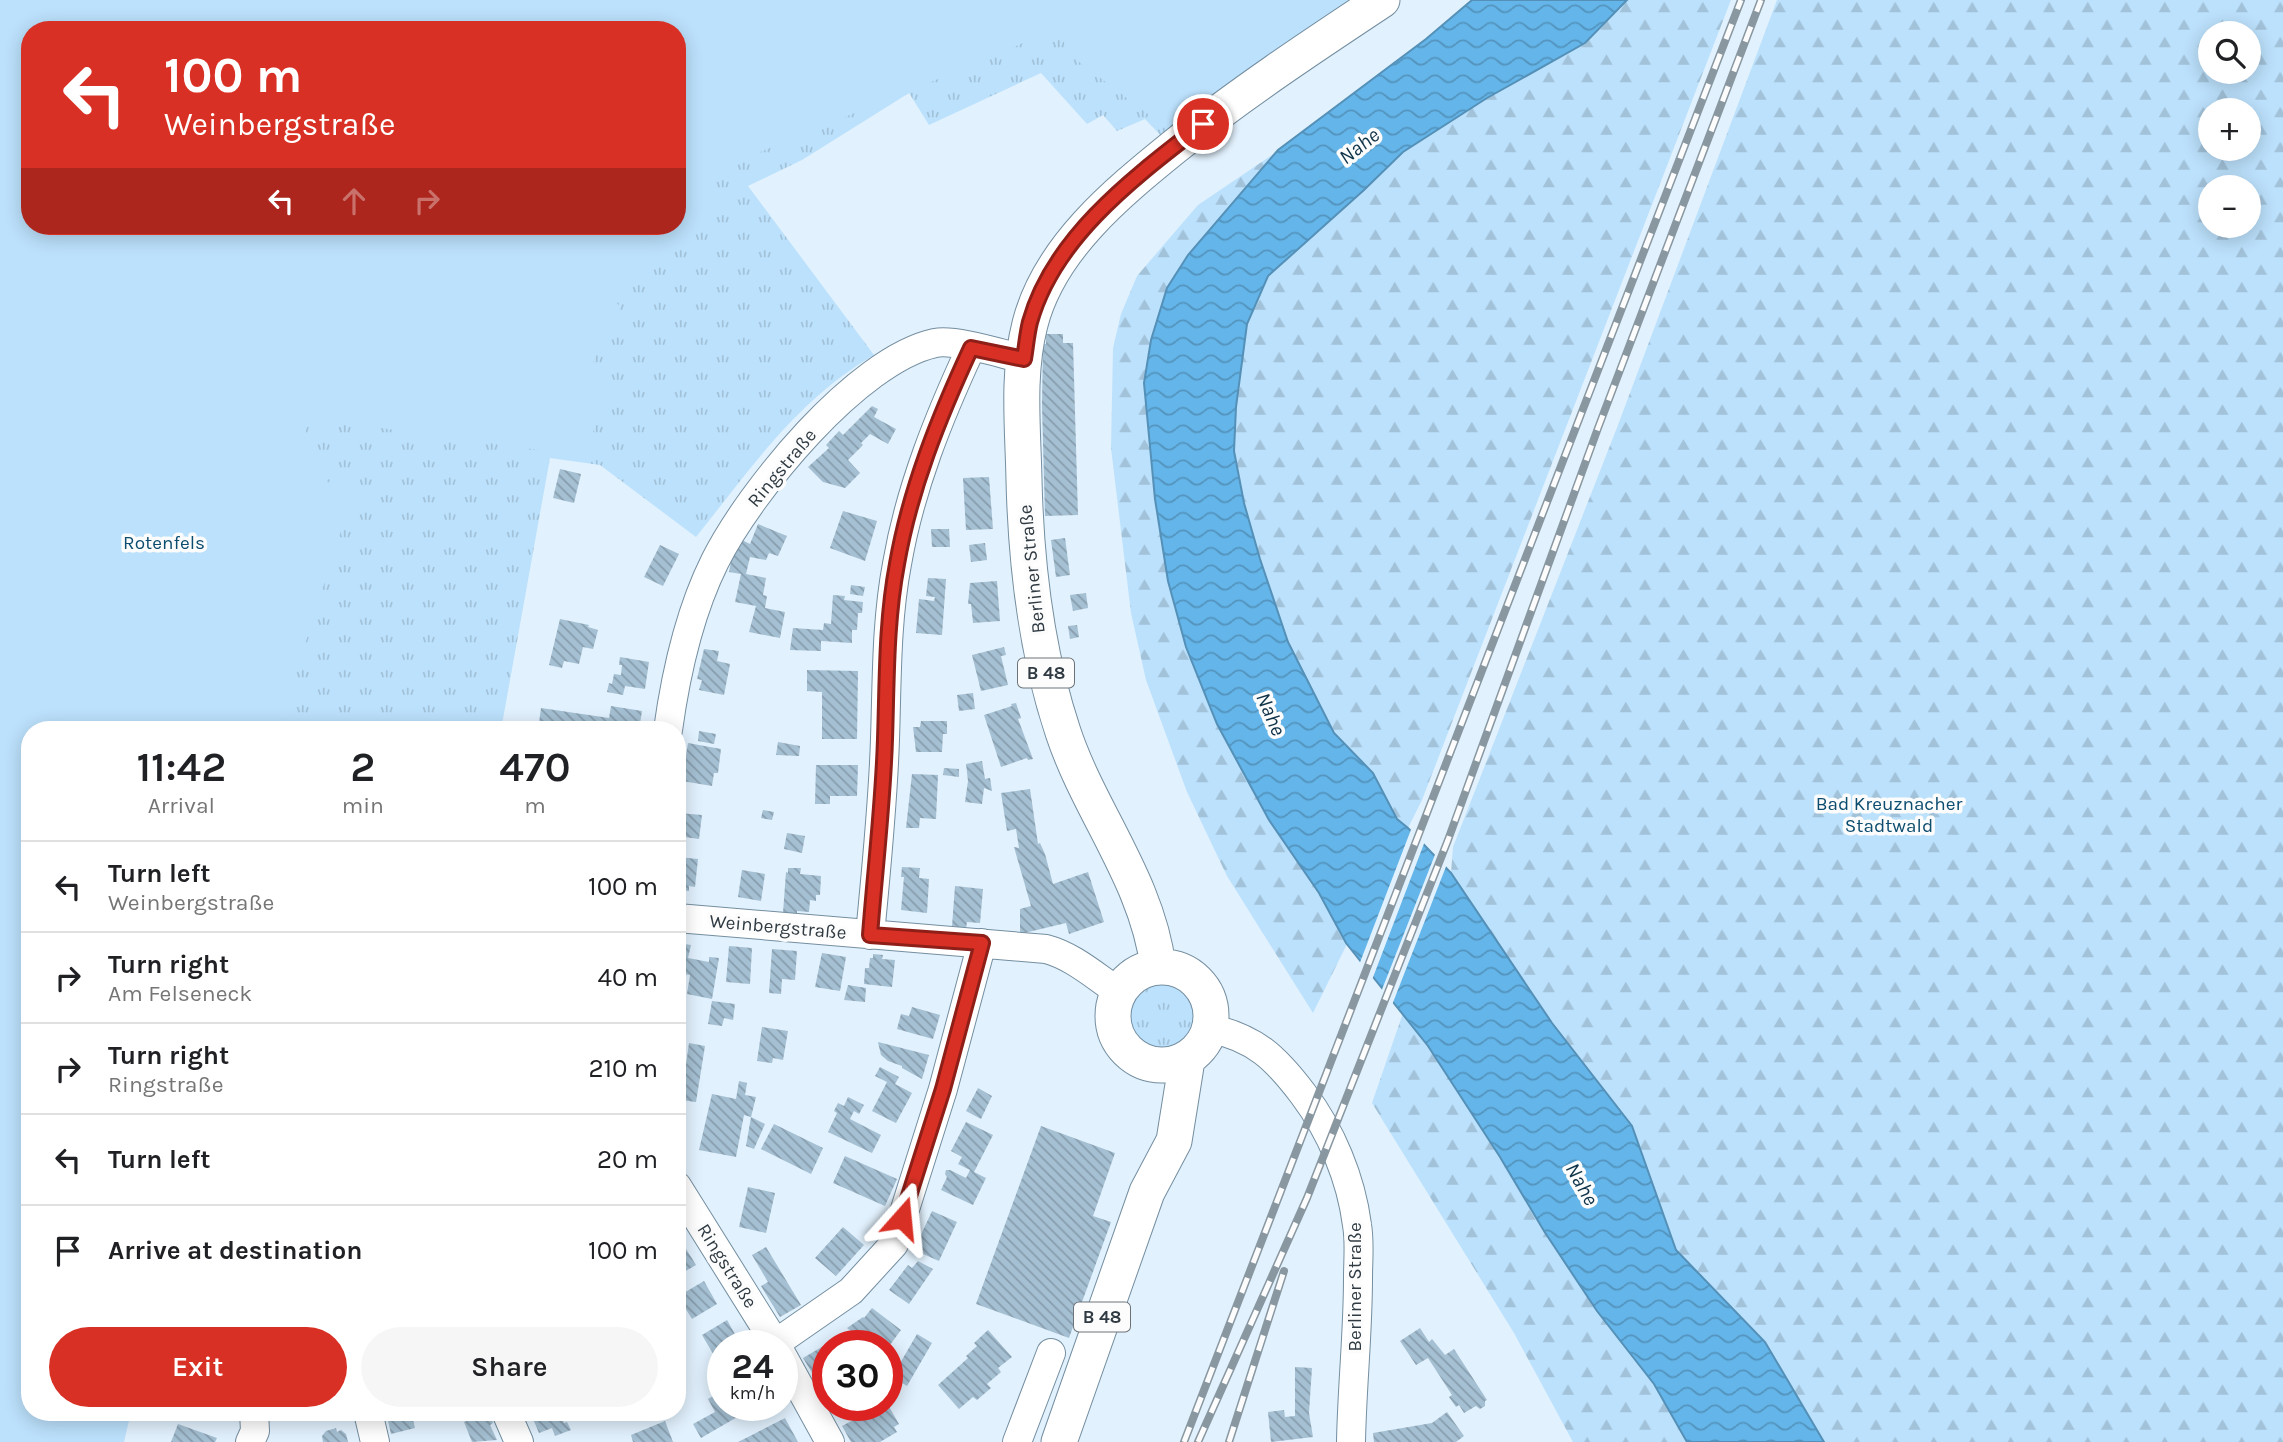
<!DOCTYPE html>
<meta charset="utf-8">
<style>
body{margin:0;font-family:Karla,sans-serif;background:#f6f6f6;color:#202124;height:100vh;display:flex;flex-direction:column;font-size:26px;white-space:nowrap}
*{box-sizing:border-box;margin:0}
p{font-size:23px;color:#757577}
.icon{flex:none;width:38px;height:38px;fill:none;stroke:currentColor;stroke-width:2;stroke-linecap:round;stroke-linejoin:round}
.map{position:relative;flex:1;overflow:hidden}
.side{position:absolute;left:21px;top:721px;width:665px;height:700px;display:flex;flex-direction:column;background:#fff;border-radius:28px;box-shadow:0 4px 18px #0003}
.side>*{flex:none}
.guide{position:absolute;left:21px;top:21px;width:665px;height:214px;border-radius:28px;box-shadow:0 4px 18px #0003;background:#d93025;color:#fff;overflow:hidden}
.controls{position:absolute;left:2198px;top:21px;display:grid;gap:14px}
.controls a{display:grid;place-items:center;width:63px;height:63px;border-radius:50%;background:#fff;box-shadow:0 4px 18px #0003;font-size:35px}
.speed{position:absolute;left:707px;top:1330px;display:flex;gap:14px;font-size:35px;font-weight:700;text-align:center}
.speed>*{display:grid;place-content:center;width:91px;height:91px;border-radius:50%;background:#fff;box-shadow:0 4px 18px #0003;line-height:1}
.speed small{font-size:18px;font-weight:400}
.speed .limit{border:10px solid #d22;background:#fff;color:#111}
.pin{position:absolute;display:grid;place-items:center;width:60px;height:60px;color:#fff;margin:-30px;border:4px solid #fff;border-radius:50%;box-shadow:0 2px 7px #0007}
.me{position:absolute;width:77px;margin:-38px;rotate:18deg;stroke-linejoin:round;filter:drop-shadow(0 0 5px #0008)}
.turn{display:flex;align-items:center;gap:24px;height:147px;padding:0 28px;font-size:32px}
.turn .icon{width:91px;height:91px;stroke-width:2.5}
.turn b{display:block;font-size:49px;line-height:60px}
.lanes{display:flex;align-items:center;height:66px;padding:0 28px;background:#0003;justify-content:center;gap:35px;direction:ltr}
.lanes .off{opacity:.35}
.eta{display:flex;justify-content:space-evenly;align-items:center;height:119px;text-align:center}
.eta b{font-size:42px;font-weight:600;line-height:49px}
.cta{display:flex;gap:14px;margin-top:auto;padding:14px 28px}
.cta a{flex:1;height:80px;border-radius:42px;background:#d93025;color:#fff;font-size:28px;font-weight:600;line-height:80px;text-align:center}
.cta a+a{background:#f6f6f6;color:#202124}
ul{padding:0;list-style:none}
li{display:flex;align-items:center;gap:21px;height:91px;padding:0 28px;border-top:2px solid #e0e0e0}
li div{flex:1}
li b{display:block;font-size:26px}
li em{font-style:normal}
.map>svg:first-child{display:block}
.grass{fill:url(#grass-tufts)}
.forest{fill:url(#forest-firs);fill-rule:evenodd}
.park{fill:#bce1fc;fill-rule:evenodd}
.water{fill:url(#water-waves);stroke:#5490b7;stroke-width:2}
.pier{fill:#e1f1fd}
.building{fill:url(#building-back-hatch)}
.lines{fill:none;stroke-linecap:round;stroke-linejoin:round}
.minor-casing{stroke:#748ea0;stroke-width:30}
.major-casing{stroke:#748ea0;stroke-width:37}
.minor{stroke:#fff;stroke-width:28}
.major{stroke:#fff;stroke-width:35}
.rail-casing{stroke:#8997a1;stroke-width:8}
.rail{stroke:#fcfcfc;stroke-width:5;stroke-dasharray:16;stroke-linecap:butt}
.route-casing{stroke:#8d1f18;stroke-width:18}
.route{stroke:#d93025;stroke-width:12}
.labels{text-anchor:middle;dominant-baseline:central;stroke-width:7;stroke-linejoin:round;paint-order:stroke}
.shield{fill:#fcfcfc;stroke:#6c747a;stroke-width:2}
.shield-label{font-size:18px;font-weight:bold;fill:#2f3a42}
.street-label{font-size:19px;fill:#2f3a42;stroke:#fcfcfc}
.park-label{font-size:19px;fill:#0b4c6f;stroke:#fcfcfc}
.water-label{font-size:21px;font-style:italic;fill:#0e3248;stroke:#fcfcfc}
</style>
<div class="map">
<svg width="2283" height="1442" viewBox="0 0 2283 1442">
<defs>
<pattern id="grass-tufts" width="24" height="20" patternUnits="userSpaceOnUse" patternTransform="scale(1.75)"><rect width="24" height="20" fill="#bce1fc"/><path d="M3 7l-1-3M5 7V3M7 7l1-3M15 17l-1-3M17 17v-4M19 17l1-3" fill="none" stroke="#a2c2d9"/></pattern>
<pattern id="forest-firs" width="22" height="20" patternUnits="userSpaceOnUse" patternTransform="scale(1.75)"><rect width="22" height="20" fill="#bce1fc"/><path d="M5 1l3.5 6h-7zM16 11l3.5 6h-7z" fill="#a2c2d9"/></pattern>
<pattern id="water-waves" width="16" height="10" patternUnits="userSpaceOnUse" patternTransform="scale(1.75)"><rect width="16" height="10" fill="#64b5e9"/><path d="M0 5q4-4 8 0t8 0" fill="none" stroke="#5394be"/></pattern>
<pattern id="building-back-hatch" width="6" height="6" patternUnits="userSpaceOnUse" patternTransform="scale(1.75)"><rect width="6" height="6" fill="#a5c0d3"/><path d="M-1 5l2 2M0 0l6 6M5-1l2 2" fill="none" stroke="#879dad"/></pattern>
</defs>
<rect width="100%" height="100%" fill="#e1f1fd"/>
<!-- grass -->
<path class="grass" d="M244 0H1356L1165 140 1145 119 1117 131 1103 115 1087 124 1041 73 929 125 909 93 802 160 748 186 874 355C797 400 751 468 696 537L600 465 550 458 501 730H322L299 725 297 730H30V1412L0 1442 30 226H677V30Z
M1127 1018a35 35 0 1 1 70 0a35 35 0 1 1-70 0Z"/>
<!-- forest -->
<path class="forest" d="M1627 0H1731L1422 800 1408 828 1397 819 1373 773 1334 733 1288 642 1260 559 1244 503 1234 451 1236 407 1247 324 1268 276 1364 190 1403 152 1487 98 1585 44Z
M1777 0H2283V1442H1824L1765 1342 1676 1250 1632 1126 1552 1023 1451 873 1453 847 1618 425ZM2210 33H2249V72H2210ZM2210 110H2249V149H2210ZM2210 187H2249V226H2210Z
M1278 151 1188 255 1144 383 1155 499 1168 580 1319 893 1347 944 1313 1013 1227 876 1187 792 1146 680 1131 613 1111 448 1113 348 1121 314 1137 276 1198 205Z
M1403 1013 1428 1046 1500 1157 1544 1231 1597 1311 1654 1384 1687 1442H1573L1514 1333 1372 1103Z"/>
<!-- park -->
<path class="park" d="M0 0H1355L1173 133 1066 52 1061 27 905 93 899 85 874 105 753 155 710 182 722 199 701 209 609 293 620 307 588 373 609 398 593 431 597 458 309 418 301 451 316 464 327 482 355 486 278 730H30V1412H131L124 1442H0ZM30 30H677V226H30Z"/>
<!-- water -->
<path class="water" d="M1472 0H1627L1585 43 1487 98 1403 152 1364 190 1268 276 1247 324 1236 407 1234 451 1244 503 1260 559 1288 642 1334 733 1373 773 1397 819 1408 828 1451 873 1552 1023 1632 1126 1676 1250 1765 1342 1824 1442H1687L1654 1384 1597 1311 1544 1231 1500 1157 1428 1046 1346 943 1319 893 1269 820 1217 724 1186 647 1168 581 1155 499 1144 383 1151 340 1167 288 1188 255 1278 150 1426 39Z"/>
<!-- pier -->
<path class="pier" d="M1412 827 1425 841 1372 980 1359 965Z
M1436 852 1447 864 1392 1005 1381 992Z"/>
<!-- building -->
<path class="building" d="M1046 334H1063V343H1073L1078 515 1045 516 1042 405 1043 344H1046Z
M872 406 878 409 874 417 896 429 888 444 870 434 861 443 863 445 848 460 860 473 845 488 823 482 808 467 829 448 826 445 839 431 843 435Z
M560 469 581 474 574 503 553 498Z
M989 477 993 529 966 530 963 478Z
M843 511 877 521 865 561 830 548Z
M758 524 787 536 778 556 769 553 766 560 750 557 746 574 766 578 763 595 767 596 765 608 785 612 780 638 749 632 756 606 735 602 741 574 729 572 733 551 740 539 750 544Z
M931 529H949L950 547H932Z
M1065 538 1070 575 1056 577 1051 540Z
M985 543 987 560 971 562 969 545Z
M660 545 679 554 663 586 644 577Z
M928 578 946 579 942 635 916 633 919 599 934 601 935 597 926 596Z
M997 581 1000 621 973 623 971 604H968L970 583Z
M851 585 865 587 863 596 850 594Z
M1086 593 1088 608 1073 611 1070 595Z
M833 595 845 596 844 600 863 602 862 613H858L857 630H852V643L821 641V651L790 650 793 628 823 630 824 623 831 624Z
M560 619 589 625 588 627 598 630 593 649 583 647 579 664 564 661 562 668 549 665Z
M1077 625 1079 637 1070 639 1068 626Z
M1004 647 1006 655 1001 656 1008 685 981 691 972 655Z
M704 649 719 651 717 661 730 664 724 695 699 690 702 680 697 679Z
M620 657 649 662 645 689 625 686 623 695 607 692 609 683 612 684 614 674 621 675 622 665H619Z
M807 670 858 671 857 739H822V692L807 691Z
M973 693 975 709 959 711 957 695Z
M1016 703 1021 718 1018 719 1033 759 1028 760 1027 758 1001 767 984 715 1012 706 1011 704Z
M611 706 642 711 639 730H538L541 708 609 718Z
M921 721H947V734H943L942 752H916L913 727H920Z
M699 731 716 734 714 744 698 741Z
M778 742 800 746 799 756 776 755Z
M688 743 721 749 718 773H714L712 786 682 781Z
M982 761 985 779 990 778 992 791 984 788 982 804 965 802 968 781 966 764Z
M816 765H858L857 796H830V804H815Z
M944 768 959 769V777L943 775Z
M912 774 938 775 936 819 920 818 919 828H906Z
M1030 789 1038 844 1040 843 1045 854 1053 884 1088 872 1104 922 1069 934 1066 923 1020 934V909L1031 906 1014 847 1019 848 1016 829 1007 831 1001 793Z
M763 810 774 812 772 820 761 818Z
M679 813 702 815 699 839 677 836Z
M787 833 805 836 802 853 784 849Z
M677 857 698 859 695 887 689 886V891L677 890Z
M902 867 920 868 919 878 929 879 927 913 901 910 904 877H901Z
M788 868H801L800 874 821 876 820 895H816V901L810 900 809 912 797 911V915L783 913 786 872 788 873Z
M742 870 765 874 761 901 738 897Z
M955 886 983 889 980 923 967 922 966 928 952 926Z
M677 943 691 945 688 958 709 962V957L719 958 712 999 687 994 690 975 677 973Z
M729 946 752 948 750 984 726 982Z
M772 949 797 951 795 980 782 979 781 994 769 993Z
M822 953 846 957 840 991 815 987Z
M873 954 883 955 882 959 895 960 892 987 864 984 865 968H869L870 958H873Z
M848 985 866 988 865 1002 844 1000Z
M712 1001 735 1004 733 1020 724 1018 722 1026 708 1024Z
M912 1007 940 1015 933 1039 897 1029 901 1014 909 1016Z
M762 1027 788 1031 783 1060 773 1058 772 1063 757 1061Z
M878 1042 929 1055 922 1079 902 1068V1066L888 1061 881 1055Z
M689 1043 705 1046 696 1102 681 1100Z
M880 1067 899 1077 895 1084 912 1093 896 1123 872 1111 887 1082 875 1076Z
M739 1081 747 1083 745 1095 756 1097 751 1117 744 1115 736 1157 699 1150 712 1094 736 1099Z
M978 1088 992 1096 981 1119 966 1111Z
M848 1097 864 1105 859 1114 854 1111 850 1119 881 1135 872 1153 828 1132 837 1113 834 1111 838 1103 844 1106Z
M677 1108 686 1110 681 1144H677Z
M751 1117 765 1124 754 1149 746 1146Z
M966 1122 993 1135 974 1172 986 1178 973 1205 941 1190 947 1177 945 1174 946 1170H950L966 1178 970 1170 958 1164 962 1157 951 1151Z
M774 1124 823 1148 811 1174 761 1149Z
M1041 1126 1115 1153 1093 1216 1111 1222 1069 1338 976 1304Z
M845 1156 897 1179 885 1206 833 1183Z
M748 1187 775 1193 766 1233 739 1227Z
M932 1211 957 1222 939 1261 914 1250Z
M843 1227 864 1245 836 1276 815 1258Z
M683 1244 696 1265 677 1276V1247Z
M766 1247 801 1305 780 1317 761 1286 768 1282 752 1255Z
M918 1261 933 1269 909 1304 889 1290 908 1265 912 1268Z
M704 1281 717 1304 692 1319 684 1306 677 1310V1297Z
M872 1308 901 1330 887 1349V1346H858L863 1340 847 1328 863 1317 864 1318Z
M727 1320 740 1343 734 1346H723V1352L715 1357 702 1335Z
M1420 1328 1429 1342 1432 1339 1445 1355 1454 1349 1487 1400 1485 1401V1406L1480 1409 1476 1406 1464 1413 1459 1405 1456 1407 1449 1397 1452 1395 1428 1358 1416 1365 1400 1341Z
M988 1330 1012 1357 998 1368 1001 1372 987 1384 991 1388 977 1400 973 1397 959 1409 938 1385 968 1358 966 1356 977 1346 974 1343Z
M917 1334 932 1343 907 1386 892 1377Z
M832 1341 834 1346H828V1379L819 1384 803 1358Z
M1295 1367 1312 1368 1309 1413 1313 1437 1271 1442 1268 1412 1284 1410 1285 1417 1295 1416Z
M723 1390V1405H758L701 1438 693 1424 715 1412 708 1399Z
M881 1405H888L899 1424 894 1427 897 1432 880 1442H851L842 1426Z
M386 1412H411L415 1428 391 1434Z
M489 1412 493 1423 490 1425 497 1440 472 1442 464 1422Z
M530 1412H559L564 1423 567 1422 571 1430 555 1436 552 1428 539 1433Z
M1447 1412 1464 1436 1456 1442H1374L1373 1433 1432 1423Z
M785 1418 798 1442H738L752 1435Z
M665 1421 673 1442H633L631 1435Z
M178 1424 217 1438 215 1442H171Z
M336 1428 337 1432 341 1430 346 1434 348 1442H323L322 1436 326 1431Z"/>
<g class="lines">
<!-- minor casing -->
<g class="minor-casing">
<path id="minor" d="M668 730C676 672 689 613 715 561 750 491 857 360 935 343 956 339 1002 354 1024 359
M677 918 1046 949C1073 956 1096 977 1119 992
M870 935C876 870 883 805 885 739 887 680 886 622 897 564 910 488 939 417 971 348
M1210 1028C1256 1039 1275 1057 1303 1094 1331 1131 1351 1178 1357 1225 1360 1242 1358 1260 1358 1278 1358 1333 1352 1387 1351 1442
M677 1186 777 1346
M776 1343 851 1291 894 1244 943 1089 982 943
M782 1355 830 1442
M368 1412 375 1442
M506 1412 519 1442
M250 1442 255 1431 254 1412
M1017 1442 1051 1353"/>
</g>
<!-- major casing -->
<g class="major-casing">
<path id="major" d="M1113 1016a49 49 0 1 1 98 0a49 49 0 1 1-98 0Z
M1158 967C1148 882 1089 811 1063 732 1036 651 1026 565 1024 480 1023 429 1017 374 1030 324 1049 249 1116 194 1174 147 1240 94 1311 47 1382 0
M1059 1442 1147 1192 1174 1141 1187 1060"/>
</g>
<!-- minor -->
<use href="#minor" class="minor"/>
<!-- major -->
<use href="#major" class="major"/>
<!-- rail casing -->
<g class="rail-casing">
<path id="rail" d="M1184 1442 1741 0
M1198 1442 1307 1198 1448 840 1598 428 1761 0
M1229 1442 1284 1271"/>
</g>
<!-- rail -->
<use href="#rail" class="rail"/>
</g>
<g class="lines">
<!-- route casing -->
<g class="route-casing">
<path id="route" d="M902 1218 943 1089 982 943 870 935C875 870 883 805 885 739 887 680 886 622 897 564 910 489 939 417 971 348L1024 359C1026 347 1027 334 1030 322 1054 236 1136 176 1203 124"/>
</g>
<!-- route -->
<use href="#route" class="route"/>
</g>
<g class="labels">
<!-- shield labels -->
<g class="shield">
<rect x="1018" y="658.5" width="56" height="29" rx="5"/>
<rect x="1074" y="1302.5" width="56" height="29" rx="5"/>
</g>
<g class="shield-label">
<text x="1046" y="673">B 48</text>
<text x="1102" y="1317">B 48</text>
</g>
<!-- street labels -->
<g class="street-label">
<text transform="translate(782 468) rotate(-50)">Ringstraße</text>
<text transform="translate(1032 569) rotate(-96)">Berliner Straße</text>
<text transform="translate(778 927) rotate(5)">Weinbergstraße</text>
<text transform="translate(727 1266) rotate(58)">Ringstraße</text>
<text transform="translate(1355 1287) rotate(-90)">Berliner Straße</text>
</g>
<!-- park labels -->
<g class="park-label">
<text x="164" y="543">Rotenfels</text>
<text x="1889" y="804">Bad Kreuznacher<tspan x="1889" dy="22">Stadtwald</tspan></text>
</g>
<!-- water labels -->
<g class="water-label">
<text transform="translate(1359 146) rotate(-38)">Nahe</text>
<text transform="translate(1271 714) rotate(67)">Nahe</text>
<text transform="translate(1582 1184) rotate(61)">Nahe</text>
</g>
</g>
</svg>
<div class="controls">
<a><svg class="icon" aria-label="search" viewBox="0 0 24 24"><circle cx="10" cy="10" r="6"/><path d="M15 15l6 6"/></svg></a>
<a>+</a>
<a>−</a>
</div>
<div class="speed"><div>24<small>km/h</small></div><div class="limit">30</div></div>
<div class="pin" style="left:1203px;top:124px;background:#d93025"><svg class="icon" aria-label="arrive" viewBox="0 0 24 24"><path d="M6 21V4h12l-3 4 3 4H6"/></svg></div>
<svg class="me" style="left:902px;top:1218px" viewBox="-20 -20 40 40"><path d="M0-17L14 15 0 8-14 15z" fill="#d93025" stroke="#fff" stroke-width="4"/></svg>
<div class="guide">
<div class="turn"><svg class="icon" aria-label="left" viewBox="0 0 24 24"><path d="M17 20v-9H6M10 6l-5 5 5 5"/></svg><div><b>100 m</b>Weinbergstraße</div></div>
<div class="lanes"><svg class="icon" aria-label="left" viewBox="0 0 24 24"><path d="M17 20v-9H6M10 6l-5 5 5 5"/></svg><svg class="icon off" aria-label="ahead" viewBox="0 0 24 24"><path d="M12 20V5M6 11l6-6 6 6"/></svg><svg class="icon off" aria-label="right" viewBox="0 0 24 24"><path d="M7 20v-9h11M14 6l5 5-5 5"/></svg></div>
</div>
<section class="side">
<div class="eta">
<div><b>11:42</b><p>Arrival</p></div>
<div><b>2</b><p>min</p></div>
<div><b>470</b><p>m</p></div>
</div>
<ul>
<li><svg class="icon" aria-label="left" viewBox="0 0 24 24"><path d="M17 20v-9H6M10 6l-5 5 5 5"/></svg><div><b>Turn left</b><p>Weinbergstraße</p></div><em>100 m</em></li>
<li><svg class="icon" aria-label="right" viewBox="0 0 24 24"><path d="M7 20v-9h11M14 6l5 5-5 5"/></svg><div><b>Turn right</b><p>Am Felseneck</p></div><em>40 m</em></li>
<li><svg class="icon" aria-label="right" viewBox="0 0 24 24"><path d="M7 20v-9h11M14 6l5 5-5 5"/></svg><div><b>Turn right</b><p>Ringstraße</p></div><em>210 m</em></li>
<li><svg class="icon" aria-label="left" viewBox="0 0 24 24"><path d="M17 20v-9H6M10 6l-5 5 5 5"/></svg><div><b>Turn left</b></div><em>20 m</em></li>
<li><svg class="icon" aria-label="arrive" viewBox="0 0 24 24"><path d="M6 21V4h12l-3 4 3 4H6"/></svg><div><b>Arrive at destination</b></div><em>100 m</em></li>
</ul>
<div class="cta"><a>Exit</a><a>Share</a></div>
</section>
</div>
